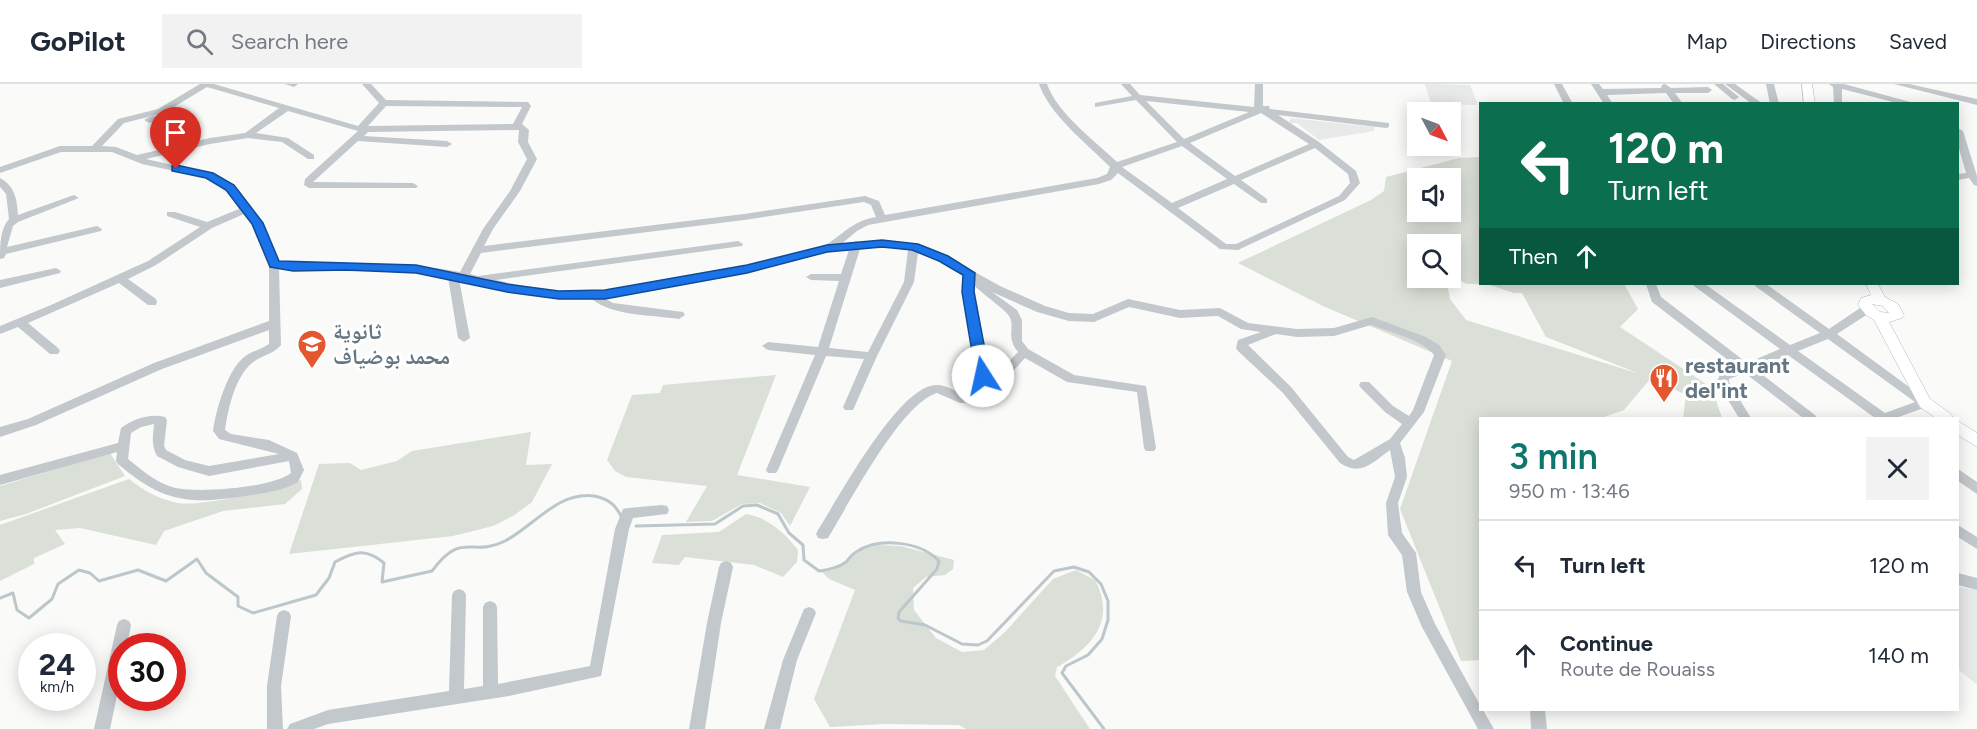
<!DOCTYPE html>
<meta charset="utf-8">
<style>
body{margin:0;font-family:Figtree,"Noto Naskh Arabic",sans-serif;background:#f2f2f3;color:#1f2937;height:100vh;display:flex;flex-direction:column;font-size:22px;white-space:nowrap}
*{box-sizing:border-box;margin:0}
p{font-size:20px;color:#747a83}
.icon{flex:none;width:33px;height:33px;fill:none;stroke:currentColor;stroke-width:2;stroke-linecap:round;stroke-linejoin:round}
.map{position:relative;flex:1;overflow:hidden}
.drawer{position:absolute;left:1479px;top:333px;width:480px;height:294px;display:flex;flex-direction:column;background:#fff;border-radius:0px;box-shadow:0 3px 15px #0003}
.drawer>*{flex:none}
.guide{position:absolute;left:1479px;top:18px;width:480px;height:183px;border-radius:0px;box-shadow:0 3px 15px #0003;background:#0b6e4f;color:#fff;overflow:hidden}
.needle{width:39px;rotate:131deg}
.buttons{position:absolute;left:1407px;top:18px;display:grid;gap:12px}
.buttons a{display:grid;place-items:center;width:54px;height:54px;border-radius:0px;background:#fff;box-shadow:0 3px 15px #0003;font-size:30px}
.speed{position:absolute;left:18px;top:549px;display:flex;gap:12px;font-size:30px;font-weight:700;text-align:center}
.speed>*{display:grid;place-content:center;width:78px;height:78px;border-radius:50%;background:#fff;box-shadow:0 3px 15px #0003;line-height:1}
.speed small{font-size:15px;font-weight:400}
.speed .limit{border:9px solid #d22;background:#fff;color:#111}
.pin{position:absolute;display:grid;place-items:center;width:51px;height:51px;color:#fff;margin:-62px -26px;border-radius:50% 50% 50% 0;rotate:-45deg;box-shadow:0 0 6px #0007}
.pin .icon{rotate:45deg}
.me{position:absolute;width:66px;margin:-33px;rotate:350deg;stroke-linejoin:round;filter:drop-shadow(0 0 4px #0008)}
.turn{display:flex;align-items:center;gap:21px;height:126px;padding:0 30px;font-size:27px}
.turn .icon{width:78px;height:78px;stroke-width:2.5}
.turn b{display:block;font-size:42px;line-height:51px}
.then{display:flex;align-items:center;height:57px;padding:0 30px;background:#0003;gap:12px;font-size:22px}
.round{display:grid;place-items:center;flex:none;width:63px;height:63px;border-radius:0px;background:#f2f2f3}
.headline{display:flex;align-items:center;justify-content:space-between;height:102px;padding:0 30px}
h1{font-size:36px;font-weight:600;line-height:45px;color:#0f766e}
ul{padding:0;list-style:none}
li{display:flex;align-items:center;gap:18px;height:90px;padding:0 30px;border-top:2px solid #e0e1e3}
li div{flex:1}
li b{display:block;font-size:22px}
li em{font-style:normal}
header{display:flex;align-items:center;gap:36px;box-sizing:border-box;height:84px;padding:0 30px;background:#fff;border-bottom:2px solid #e0e1e3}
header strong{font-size:28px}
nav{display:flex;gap:33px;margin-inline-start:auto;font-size:21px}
.search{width:420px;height:54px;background:#f2f2f3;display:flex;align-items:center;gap:15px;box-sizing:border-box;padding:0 21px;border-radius:0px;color:#747a83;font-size:22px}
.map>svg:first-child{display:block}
.built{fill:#e8e9e9}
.green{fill:#dadfd7;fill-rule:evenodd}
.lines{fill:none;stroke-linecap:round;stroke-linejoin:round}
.stream{stroke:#bbc7cb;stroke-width:3}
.major-casing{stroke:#b5babe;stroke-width:1}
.minor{fill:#c3c8cc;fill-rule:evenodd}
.major{fill:#fff;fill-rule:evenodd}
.route{fill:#1a73e8;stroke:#114b97;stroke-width:1.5}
.labels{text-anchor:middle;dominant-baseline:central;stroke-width:6;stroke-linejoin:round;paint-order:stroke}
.poi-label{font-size:22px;font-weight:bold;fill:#657683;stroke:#fff;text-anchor:start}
</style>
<header>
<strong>GoPilot</strong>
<div class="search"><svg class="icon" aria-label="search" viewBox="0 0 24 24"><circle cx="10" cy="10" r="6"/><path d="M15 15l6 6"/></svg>Search here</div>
<nav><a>Map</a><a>Directions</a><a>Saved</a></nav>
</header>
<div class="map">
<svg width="1977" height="645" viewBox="0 0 1977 645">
<rect width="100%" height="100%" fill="#fafaf8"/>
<!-- built -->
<path class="built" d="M1425 0 1470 1 1478 21 1431 20Z
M1291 34 1374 43V47L1319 56 1297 39H1289Z
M1958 503 1977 506V601L1958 585Z"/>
<!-- green -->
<path class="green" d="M1480 73V200H1624L1638 225 1620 243 1712 304 1722 334H1683L1686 311 1651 294 1624 326 1601 334H1480V576L1461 577 1400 425 1452 277 1323 222 1238 179 1371 116 1384 107 1386 93 1459 74ZM1418 94H1450V128H1418ZM1418 160H1450L1451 192 1467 200H1487L1514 209H1522L1546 253 1640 290 1466 236 1450 215 1446 194H1418Z
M776 291 737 391 810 403 790 442 781 429 760 419 742 420 712 437 686 438 707 402 626 393 615 387 607 376 632 311 660 309 663 301Z
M531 348 526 381 552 380 532 418 513 432 493 442 453 452 289 470 319 380 350 379 361 386 397 377 412 367Z
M110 369 125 392 26 430 0 437V402Z
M129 395C143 406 160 416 178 419 200 423 280 405 301 396L302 405 285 420 223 427 164 447 156 461 80 444 55 446 65 460 34 474V480L0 497V441Z
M746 430C767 433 785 449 798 466L797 478 783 493 754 481 685 473 679 481 652 479 662 451 719 448Z
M877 461 901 462 954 476 953 485 945 491 926 493 913 504 914 526 936 554 962 568 984 566 1005 548 1053 495 1076 486 1095 496C1117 537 1091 564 1057 583L1055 592 1090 645H966L959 641 885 640 830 643 814 615 855 506 829 495 822 488C845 486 843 477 859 468 864 464 871 463 877 461Z"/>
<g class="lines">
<!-- stream -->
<path class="stream" d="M636 442 715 440 743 422 757 421 778 430 789 449 803 461 804 476 819 487C828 486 838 484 846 478 849 475 851 471 856 468 879 453 920 457 939 477L937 485 899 528 898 534 901 537 925 541 962 560 978 561 987 557 1054 487 1074 483 1089 488 1101 500 1108 517V536L1102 555 1088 571 1066 582 1062 589 1104 645
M0 514 13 509 17 526 29 534 52 515 58 500 79 486 90 489 99 497 138 486 166 497 197 475 206 489 238 513V522L253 529 316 511 329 494 335 478C355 467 366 464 384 479L382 498 432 487C462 446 471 474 505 457 534 442 558 407 594 412 609 415 616 421 622 434"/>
<!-- major casing -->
<g class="major-casing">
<path id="major" d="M1802 0H1812L1815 20H1804Z
M1866 200H1878L1885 213 1898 220 1904 231 1902 234 1889 238 1930 315 1951 330 1953 334H1936L1920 323 1874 236 1866 231 1858 221 1861 214 1871 211ZM1872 220 1883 222 1889 229 1880 228Z
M1958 337 1977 349V363L1958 351Z"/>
</g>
<!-- minor -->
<path class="minor" d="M200 0H214L358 42 379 19 362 0H371L386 16 528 18 531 22 522 40 529 46 528 58 537 75 520 107 493 145 484 162 744 130 865 112 879 117 885 131 1097 94 1107 90 1110 83C1087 60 1049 30 1039 0H1047C1057 29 1095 57 1117 78L1177 58 1136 16 1095 23V19L1132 12 1121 0H1130L1140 11 1254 23 1255 0H1263V22H1269L1270 25 1389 39V43L1386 44 1278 31 1319 58 1356 87 1360 99 1345 116 1238 166 1220 165 1118 89 1111 96 1099 100 868 141 857 147 840 161 851 160 856 157 860 159 882 157 918 161 948 173 1000 202 1045 222 1069 229 1093 230 1128 215 1180 226 1220 224 1248 239 1297 245 1334 244 1372 233 1426 253 1439 261 1446 271 1424 328 1400 359 1405 374 1407 393 1398 419 1402 449 1416 469 1421 508 1435 540 1480 621V626H1483L1494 645H1478L1422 543 1407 508 1402 471 1388 451 1386 419 1395 393 1390 366C1373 378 1361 393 1340 379L1283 309 1238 267 1236 264 1238 256 1261 248 1241 245 1218 232 1180 234 1129 223 1094 238 1069 237 1037 228 992 208 1017 226 1022 236V257L1028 265 1074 291 1146 302 1156 364 1154 367H1146L1144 364 1137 308 1067 298 1025 274 997 305H985L968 319H960L937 309C901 319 849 420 828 454L823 455 818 454 816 450 818 446C838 415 899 300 937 301 946 301 955 307 963 311L974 303 977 292 963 208 964 191 940 177 918 169 914 198 877 272 853 326H845L843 323 864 275 826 272 778 386 776 389H768L766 386 815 271 768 266 762 262 768 258 818 263 839 197 811 196 806 193 811 190H841L849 166 828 168 755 187 604 214 613 219 683 228 685 231 679 235C654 231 611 232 592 215L540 212 459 195 470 254 464 258 458 254 448 193C392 184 336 190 279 184L281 261C273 271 261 271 252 279 235 293 228 325 225 346L231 350 269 356 297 369 304 386 298 398C283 407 263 409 245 412 189 421 162 418 118 380L116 377 117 368 0 401V391L118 359 121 344C133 335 150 329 165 333L167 336 164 362 166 366 185 376 209 382 279 370 219 355 213 347C216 326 227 287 244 273 252 267 262 265 269 260V246L162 285 36 341 0 353V343L28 335 154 279 269 237V180L253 140 244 130 212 144 156 181 128 195 156 215 157 218 156 221H148L119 199 28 239 58 264 60 267 58 270H50L18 243 0 250V242L51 221 148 177 200 143 167 132V128H175L207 138 239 125 227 106 206 94 142 80 112 68H61L0 89V83L60 62H92L118 35 158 25ZM207 3 279 24 245 49 210 54 137 71 116 63 102 62 124 39 164 29ZM1146 17 1249 28 1184 55ZM386 22 522 23 513 40 368 42ZM288 27 358 47 305 95 304 101 309 104H416L418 102 413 99 313 98 358 57 447 63 452 60 447 57 364 52 368 48 519 46 518 58 527 75 510 107 483 145 460 188C400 176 339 184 278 177L263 139 249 124 233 102 212 90 146 75 210 60 248 54 282 58 308 75H314V71L288 54 256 49ZM1261 29 1309 60 1235 92 1190 59ZM1182 62 1227 95 1172 119 1122 83ZM1315 64 1348 90 1350 99 1339 112 1236 160H1226L1178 124 1234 100 1261 119H1267V115L1241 96ZM864 118 871 121 876 133C846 138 838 159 812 167 776 179 738 184 700 190 658 197 616 209 573 208 547 208 522 202 496 196L742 162 743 160 738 157 478 192 470 190 481 169 744 136ZM882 163 908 166 904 198 868 268 829 264 860 165ZM974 201C982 210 1005 225 1009 232 1016 244 1005 252 1018 268L990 297H987L989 292ZM1371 241C1389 248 1423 256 1434 271L1413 326 1409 332 1393 322 1369 298H1361L1359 301 1361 304 1385 328 1402 340 1390 355 1354 376 1348 373 1291 303 1248 261 1276 250 1297 253 1334 252ZM154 340C153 352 151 361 157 372L178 383 209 392 289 377 291 389C273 404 194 410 172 403 155 398 142 386 128 375L131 349 141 343Z
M285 0H298L294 3Z
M1554 0H1562L1573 20H1564Z
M1591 0H1599L1603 5 1661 4 1662 1 1665 0 1671 4 1708 3 1712 6 1708 9H1675L1683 20H1674L1666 9 1607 11 1613 20H1604Z
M1714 0H1723L1739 13 1735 16 1732 15Z
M1725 0H1735L1763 20H1752Z
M1766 0H1774L1779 20H1770Z
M1829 0H1844L1918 20H1901L1842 5V20H1834L1833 3Z
M1894 0H1909L1977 15V21Z
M182 28 195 32C189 35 159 37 149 39L144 36 149 33Z
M1958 44 1963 47 1977 92V102L1974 101 1969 94 1958 96V90L1966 89 1958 61Z
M0 94C15 102 17 115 18 131L71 112 74 111 79 114 18 138 13 142 7 163 97 142 102 145 101 147 6 170 4 174 0 175C0 162 0 145 9 135L6 110 0 103Z
M56 184 61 187 60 189 0 204V196Z
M1646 200H1656L1661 213 1747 279 1780 265 1694 202 1693 200H1705L1790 261 1820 249 1755 202 1754 200H1766L1829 245 1863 222H1871L1873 225 1871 228 1837 250 1931 319 1929 322 1896 334H1875L1788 271 1755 285 1815 331 1817 334H1803L1745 289 1729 295V298L1751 334H1739L1717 298 1720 290 1737 283 1652 218ZM1828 255 1915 318 1885 329 1798 267Z
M1958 385 1977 398V410L1958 397Z
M662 421 667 422 669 426 667 430 633 434 629 445 601 592 509 612 328 640 314 645H287L290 640 328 626 449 607 452 511 454 507 459 505 464 507 466 511 464 605 483 602V523L485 519 490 517 495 519 497 523 498 600 590 582 615 445 623 425 628 424Z
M1958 441 1977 453V465L1958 453Z
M726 477 731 479 733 483 721 539 705 645H689L707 539 719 483 721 479Z
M1958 489 1977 494V506L1958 501Z
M809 523 814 525 816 529 797 576 780 645H764L783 576 804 525Z
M284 526 289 528 291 532 281 602 283 645H267V602L277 532 279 528Z
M124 535 129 537 131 541 127 562H122V588L110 645H94L117 541 119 537Z
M1530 626H1545L1547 645H1531Z"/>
<!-- major -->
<use href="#major" class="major"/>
</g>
<!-- route -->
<path class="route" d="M176 81 213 89 234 101 263 139 279 177 416 181 507 200 559 207 605 206 747 181 827 161 882 156 918 160 948 172 975 189 974 208 990 292 983 297 976 292 962 208 963 191 939 177 912 166 882 163 827 168 747 189 605 215H559L507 208 416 189 347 186 293 187 270 183 252 140 226 106 206 94 172 87V82Z"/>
<!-- icons -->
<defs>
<g id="school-pin" transform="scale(1.5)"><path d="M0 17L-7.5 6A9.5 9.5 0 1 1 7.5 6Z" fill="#e4572e" stroke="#fff"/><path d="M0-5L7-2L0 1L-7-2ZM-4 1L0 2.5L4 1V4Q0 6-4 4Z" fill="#fff"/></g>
<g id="restaurant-pin" transform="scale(1.5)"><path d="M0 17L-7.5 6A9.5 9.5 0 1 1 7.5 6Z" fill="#e4572e" stroke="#fff"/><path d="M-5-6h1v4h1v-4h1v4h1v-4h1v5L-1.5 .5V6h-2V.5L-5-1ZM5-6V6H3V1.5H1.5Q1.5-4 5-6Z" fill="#fff"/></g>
</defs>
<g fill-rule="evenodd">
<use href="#school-pin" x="312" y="260"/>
<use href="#restaurant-pin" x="1664" y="294"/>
</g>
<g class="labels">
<!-- poi labels -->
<g class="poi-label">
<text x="333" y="247">ثانوية<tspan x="333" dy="25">محمد بوضياف</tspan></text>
<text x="1685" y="281">restaurant<tspan x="1685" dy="25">del'int</tspan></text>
</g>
</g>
</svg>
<div class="buttons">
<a><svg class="needle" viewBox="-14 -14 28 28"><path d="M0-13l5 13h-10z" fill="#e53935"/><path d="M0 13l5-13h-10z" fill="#747a83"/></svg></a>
<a><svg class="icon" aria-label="sound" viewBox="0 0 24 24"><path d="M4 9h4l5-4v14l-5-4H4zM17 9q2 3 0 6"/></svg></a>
<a><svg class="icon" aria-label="search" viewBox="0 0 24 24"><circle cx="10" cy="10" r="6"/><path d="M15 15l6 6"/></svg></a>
</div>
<div class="speed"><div>24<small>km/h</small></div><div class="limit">30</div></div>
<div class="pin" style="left:176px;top:85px;background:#d93025"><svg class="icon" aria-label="arrive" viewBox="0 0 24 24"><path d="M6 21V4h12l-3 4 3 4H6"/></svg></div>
<svg class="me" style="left:983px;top:292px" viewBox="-20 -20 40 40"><circle r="19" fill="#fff"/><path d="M0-13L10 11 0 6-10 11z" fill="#1a73e8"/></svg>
<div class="guide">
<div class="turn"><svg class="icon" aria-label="left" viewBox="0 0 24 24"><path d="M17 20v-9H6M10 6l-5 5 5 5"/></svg><div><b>120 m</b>Turn left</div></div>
<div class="then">Then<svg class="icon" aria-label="ahead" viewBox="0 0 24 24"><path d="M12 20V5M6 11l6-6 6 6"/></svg></div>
</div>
<section class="drawer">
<div class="headline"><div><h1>3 min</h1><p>950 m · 13:46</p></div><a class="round"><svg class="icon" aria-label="close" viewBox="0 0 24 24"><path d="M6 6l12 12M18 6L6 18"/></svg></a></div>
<ul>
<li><svg class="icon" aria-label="left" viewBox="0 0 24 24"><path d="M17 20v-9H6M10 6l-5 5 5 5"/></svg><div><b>Turn left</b></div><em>120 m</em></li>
<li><svg class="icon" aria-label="ahead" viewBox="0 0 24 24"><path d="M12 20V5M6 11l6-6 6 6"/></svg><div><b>Continue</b><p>Route de Rouaiss</p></div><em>140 m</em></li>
</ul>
</section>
</div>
